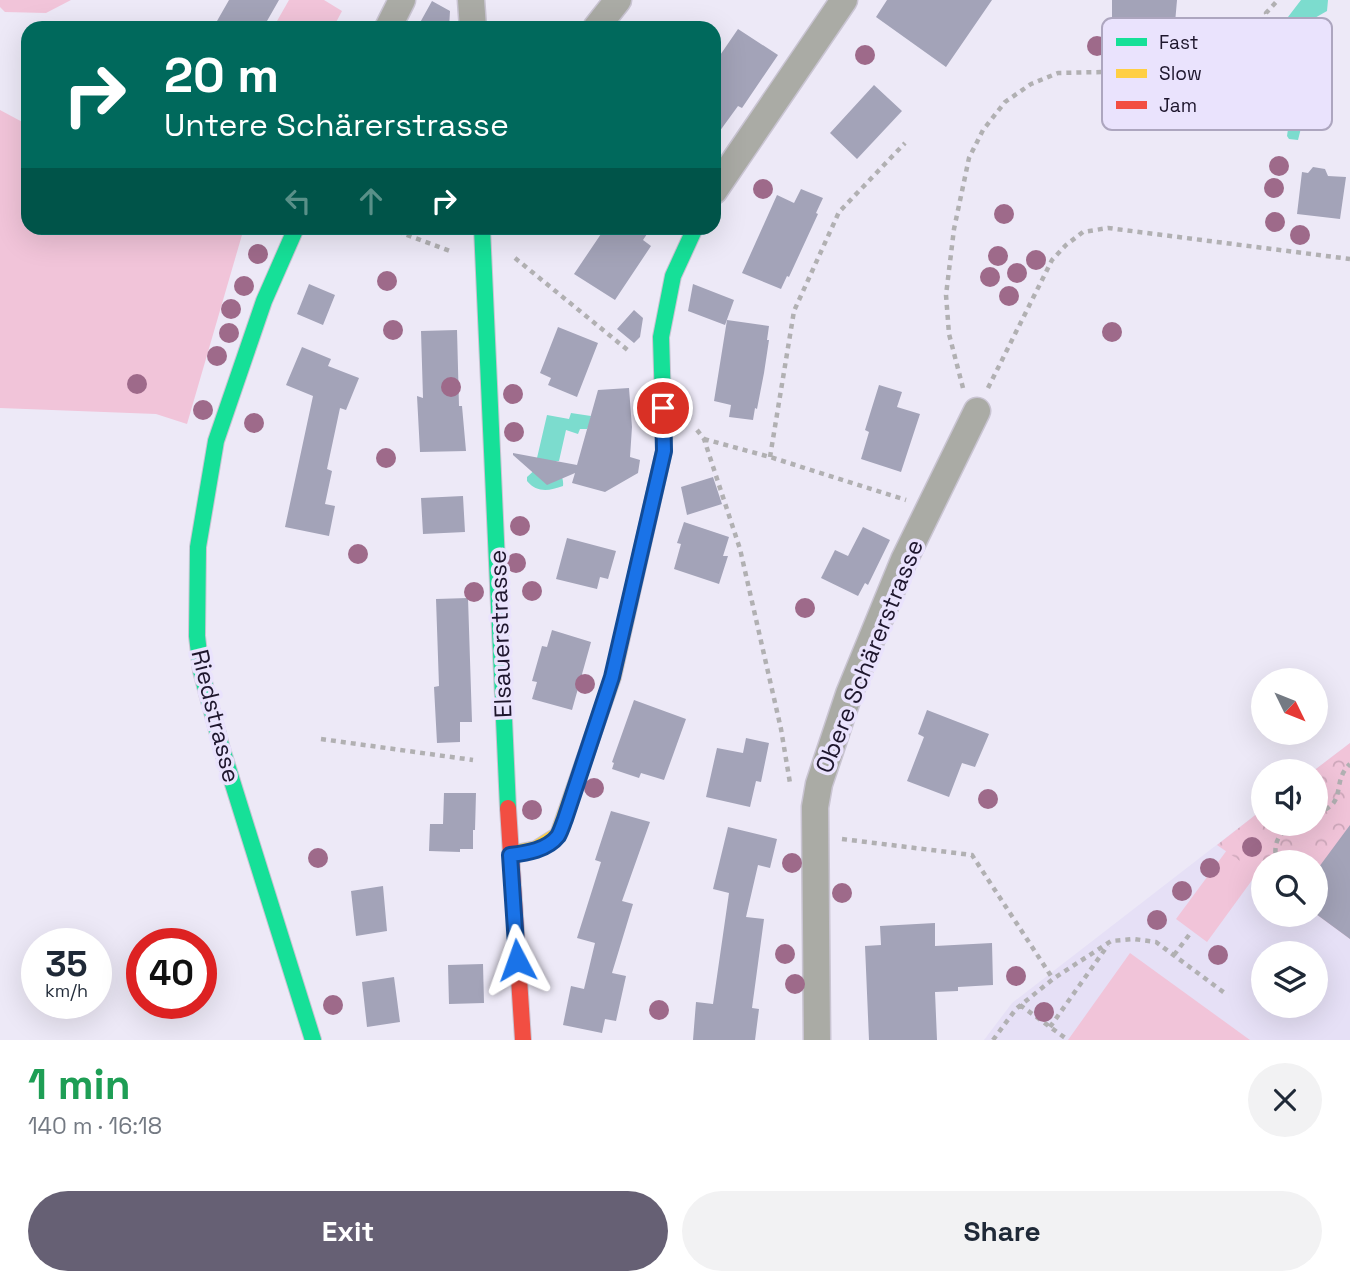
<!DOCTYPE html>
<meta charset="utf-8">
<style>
body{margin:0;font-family:"Space Grotesk",sans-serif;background:#f2f2f3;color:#1f2937;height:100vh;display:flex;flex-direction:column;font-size:26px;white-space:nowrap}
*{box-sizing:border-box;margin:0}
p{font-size:23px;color:#747a83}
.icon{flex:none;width:38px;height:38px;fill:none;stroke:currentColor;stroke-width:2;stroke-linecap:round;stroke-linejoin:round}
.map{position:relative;height:1040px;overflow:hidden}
.side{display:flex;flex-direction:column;background:#fff;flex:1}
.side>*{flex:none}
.guide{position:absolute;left:21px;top:21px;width:700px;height:214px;border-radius:21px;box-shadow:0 7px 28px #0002;background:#00695c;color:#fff;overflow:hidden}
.needle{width:46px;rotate:133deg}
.tools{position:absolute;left:1251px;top:668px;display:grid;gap:14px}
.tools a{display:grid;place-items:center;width:77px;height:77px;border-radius:50%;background:#fff;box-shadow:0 7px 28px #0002;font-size:35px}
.speed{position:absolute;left:21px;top:928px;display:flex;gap:14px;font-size:35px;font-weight:700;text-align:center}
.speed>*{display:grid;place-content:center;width:91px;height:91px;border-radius:50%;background:#fff;box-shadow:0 7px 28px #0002;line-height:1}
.speed small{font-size:18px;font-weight:400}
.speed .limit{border:10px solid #d22;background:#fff;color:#111}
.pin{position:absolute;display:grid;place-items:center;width:60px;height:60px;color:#fff;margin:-30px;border:4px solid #fff;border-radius:50%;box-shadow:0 2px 7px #0007}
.me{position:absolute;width:77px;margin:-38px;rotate:356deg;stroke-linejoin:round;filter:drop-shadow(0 0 5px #0008)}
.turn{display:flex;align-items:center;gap:24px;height:147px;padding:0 28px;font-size:32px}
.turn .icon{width:91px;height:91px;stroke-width:2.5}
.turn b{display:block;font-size:49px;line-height:60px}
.lanes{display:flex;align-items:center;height:66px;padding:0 28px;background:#0003;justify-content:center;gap:35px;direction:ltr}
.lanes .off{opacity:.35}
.round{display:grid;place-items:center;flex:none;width:74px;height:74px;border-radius:37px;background:#f2f2f3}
.summary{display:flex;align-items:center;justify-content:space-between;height:119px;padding:0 28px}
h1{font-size:42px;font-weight:600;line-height:52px;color:#1e9e55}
.primary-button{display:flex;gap:14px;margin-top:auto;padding:14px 28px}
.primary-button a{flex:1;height:80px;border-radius:42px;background:#666074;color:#fff;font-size:28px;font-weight:600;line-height:80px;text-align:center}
.primary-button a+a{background:#f2f2f3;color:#1f2937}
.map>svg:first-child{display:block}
.built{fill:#e6e0f6;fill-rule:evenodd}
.grass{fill:#f1c4d9}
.park{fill:url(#park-crowns)}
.water{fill:#7cdcce}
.building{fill:#a3a3b8}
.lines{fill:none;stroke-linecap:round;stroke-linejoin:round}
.street-casing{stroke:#c9c4d2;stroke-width:29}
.fast-casing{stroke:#c9c4d2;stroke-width:18}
.slow-casing{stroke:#c9c4d2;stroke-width:18}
.jam-casing{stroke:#c9c4d2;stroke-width:18}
.path{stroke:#b1b0b2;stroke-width:4.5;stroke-dasharray:5 5;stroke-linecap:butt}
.street{stroke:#aaaba5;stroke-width:26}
.fast{stroke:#16e098;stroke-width:16}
.slow{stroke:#ffcf43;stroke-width:16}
.jam{stroke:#f24e42;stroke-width:16}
.tree{fill:#9e6a8a}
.route-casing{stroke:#114b97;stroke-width:18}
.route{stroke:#1a73e8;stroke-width:12}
.labels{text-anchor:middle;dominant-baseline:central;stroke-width:7;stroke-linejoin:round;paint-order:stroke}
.street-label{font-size:24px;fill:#1e162d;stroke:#eae3fd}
.key{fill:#eae3fd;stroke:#ada6bf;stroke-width:2}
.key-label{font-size:19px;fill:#1e162d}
</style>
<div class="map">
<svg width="1350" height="1040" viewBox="0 0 1350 1040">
<defs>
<pattern id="park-crowns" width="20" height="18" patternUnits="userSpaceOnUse" patternTransform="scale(1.75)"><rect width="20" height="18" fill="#f1c4d9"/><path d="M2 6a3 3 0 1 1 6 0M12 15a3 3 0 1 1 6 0" fill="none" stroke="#cea8bb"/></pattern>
</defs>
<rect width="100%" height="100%" fill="#ede9f7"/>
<!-- built -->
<path class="built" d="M1350 743V1040H984L1012 1003 1263 809 1264 824H1316V772H1312ZM1264 863H1316V915H1264ZM1264 954H1316V1006H1264Z"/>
<!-- grass -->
<path class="grass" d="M0 0H71L46 13 5 12 0 7Z
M289 0H324L342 11 333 28H273Z
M0 110 28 125V228H244L187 424 156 414 0 408Z
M1227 850 1258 872 1207 942 1176 919Z
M1130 953 1250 1040H1068Z"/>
<!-- park -->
<path class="park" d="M1350 743V939L1316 914V863H1264L1263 877 1217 845 1263 809 1264 824H1316V772H1312Z"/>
<!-- water -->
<path class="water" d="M1301 0H1328L1327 11 1313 19 1302 33 1298 35 1294 33 1288 17Z
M1291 103 1307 106 1322 107 1326 111C1329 133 1318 126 1303 126L1301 128 1298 140 1289 139 1287 136 1290 115 1289 105Z
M571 413 591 416 589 425 587 429H580L578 434 566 430 559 461H555V465C560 472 564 478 563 486 549 491 537 493 527 481V477L538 467 537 458 547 415 569 419Z"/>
<!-- building -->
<path class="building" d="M229 0H279L263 28H213Z
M887 0H992L946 67 876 17Z
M1112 0H1177L1175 23 1112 22Z
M432 1 450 11 449 28H417Z
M738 29 778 55 742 108 738 106 714 139V64Z
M874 85 902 111 857 159 830 133Z
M1313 167 1325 169 1328 176 1346 177 1340 219 1297 214 1302 172 1308 173Z
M801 189 823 198 816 213 818 214 789 277 787 276 781 289 742 273 777 195 794 203Z
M605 228H651L643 240 651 246 615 300 574 274Z
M309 284 335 295 323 325 297 314Z
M693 284 734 300 725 325 688 311Z
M634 310 643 318 640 337 634 343 617 329Z
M727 320 769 326 767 340H769L764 373 757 409 755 408 753 420 729 417 731 405 714 401Z
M558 327 598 343 577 397 548 385 551 378 540 373Z
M457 330 459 406H462L466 451 420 452 417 396 423 398 421 331Z
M302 347 331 359 328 366 359 378 346 410 340 408 327 469 332 471 325 504 335 506 329 536 285 527 313 396 286 385Z
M879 385 902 392 897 407 920 414 901 472 861 459 869 432 865 430Z
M629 388 632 427 630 457 640 460 638 473 605 492 572 483 575 473 547 485 513 455V453L577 465 598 390Z
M713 477 722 504 687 515 681 487Z
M463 496 465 532 423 534 421 498Z
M684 522 729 537 723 556H728L719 584 674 569 681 544 677 543Z
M863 527 890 540 868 585 865 583 858 596 821 578 835 550 848 556Z
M567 538 616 551 608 579 600 577 597 589 556 579Z
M468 598 472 722H460V742L437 743 434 687 439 686 436 599Z
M552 630 591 642 572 710 532 699 537 682 532 681 542 646 547 647Z
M634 700 686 719 664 780 641 773 639 778 612 769 614 763 612 762Z
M927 710 989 734 975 767 962 763 949 797 907 781 924 737 918 734Z
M746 738 769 743 761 782 756 781 750 807 706 797 717 748 743 753Z
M444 793H476L475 830H473V849H460V852L429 851 430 824H443Z
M611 811 650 822 622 901 633 904 612 973 626 976 616 1021 605 1019 602 1033 563 1025 571 986 584 989 595 943 577 938 601 862 595 860Z
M1350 825V939L1316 914V871Z
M728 827 777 839 770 868 758 865 746 917 764 919 752 1008 759 1009 755 1040H693L696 1002 713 1004 729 893 713 889Z
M383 886 387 931 356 936 351 891Z
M935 923V946L992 943 993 985 958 987V991L935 992 937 1040H869L865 946 881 945 880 926Z
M483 964 484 1003 449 1004 448 965Z
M394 977 400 1022 367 1027 362 982Z"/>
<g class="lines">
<!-- street casing -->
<g class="street-casing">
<path id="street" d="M471 0 473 28
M388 28 402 0
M596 28 618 0
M714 191 844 0
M817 1040 815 807 819 784 849 694 904 560 977 411"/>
</g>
<!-- fast casing -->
<g class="fast-casing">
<path id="fast" d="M296 228 264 301 216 441 198 547 197 636 201 671 222 749 313 1040
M482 228 508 808
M664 436 661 337 673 276 695 228"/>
</g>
<!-- slow casing -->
<g class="slow-casing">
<path id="slow" d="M510 854 536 849 558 835 613 677 664 451V436"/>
</g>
<!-- jam casing -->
<g class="jam-casing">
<path id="jam" d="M508 808 523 1040"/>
</g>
<!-- path -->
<path class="path" d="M388 228 450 251
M515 258 630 352
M963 388 949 334 946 295 954 229 969 158 983 130 1005 102 1031 84 1058 73 1102 72 1150 74 1247 84 1282 52 1272 29 1266 13 1278 0
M988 388 1052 260 1066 245 1083 232 1108 228 1350 259
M697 430 704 439 740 549 781 729 790 783
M704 439 770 457 906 500
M770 457 794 311 839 212 905 143
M321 739 473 760
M1316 813C1349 804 1330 783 1350 764
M842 839 972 855 1053 979
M1276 863C1274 842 1276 835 1295 824
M1174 955 1192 931
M1020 1005 1068 1040
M1050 1027 1108 945
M993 1040 1016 1009 1053 979 1111 941 1134 939 1156 942 1226 994"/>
<!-- street -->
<use href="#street" class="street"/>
<!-- fast -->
<use href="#fast" class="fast"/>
<!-- slow -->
<use href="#slow" class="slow"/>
<!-- jam -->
<use href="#jam" class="jam"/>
</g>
<!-- trees -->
<g class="tree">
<circle cx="1097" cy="46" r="10"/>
<circle cx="865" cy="55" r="10"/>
<circle cx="1279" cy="166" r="10"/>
<circle cx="1274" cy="188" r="10"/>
<circle cx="763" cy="189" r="10"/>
<circle cx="1004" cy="214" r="10"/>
<circle cx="1275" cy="222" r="10"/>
<circle cx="1300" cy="235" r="10"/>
<circle cx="258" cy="254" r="10"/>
<circle cx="998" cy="256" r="10"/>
<circle cx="1036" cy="260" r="10"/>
<circle cx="1017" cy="273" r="10"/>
<circle cx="990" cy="277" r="10"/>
<circle cx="387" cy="281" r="10"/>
<circle cx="244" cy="286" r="10"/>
<circle cx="1009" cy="296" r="10"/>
<circle cx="231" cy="309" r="10"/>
<circle cx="393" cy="330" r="10"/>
<circle cx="1112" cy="332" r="10"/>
<circle cx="229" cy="333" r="10"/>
<circle cx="217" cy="356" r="10"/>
<circle cx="137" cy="384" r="10"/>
<circle cx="451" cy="387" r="10"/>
<circle cx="513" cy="394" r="10"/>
<circle cx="203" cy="410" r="10"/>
<circle cx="254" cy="423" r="10"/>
<circle cx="514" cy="432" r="10"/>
<circle cx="386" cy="458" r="10"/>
<circle cx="520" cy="526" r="10"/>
<circle cx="358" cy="554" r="10"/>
<circle cx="516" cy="563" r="10"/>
<circle cx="532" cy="591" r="10"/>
<circle cx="474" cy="592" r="10"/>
<circle cx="805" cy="608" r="10"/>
<circle cx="585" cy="684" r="10"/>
<circle cx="594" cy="788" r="10"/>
<circle cx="988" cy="799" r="10"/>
<circle cx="532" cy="810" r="10"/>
<circle cx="1252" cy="847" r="10"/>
<circle cx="318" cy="858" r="10"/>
<circle cx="792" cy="863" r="10"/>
<circle cx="1210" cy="868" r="10"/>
<circle cx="1182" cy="891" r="10"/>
<circle cx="842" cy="893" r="10"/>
<circle cx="1157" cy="920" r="10"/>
<circle cx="785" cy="954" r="10"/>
<circle cx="1218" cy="955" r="10"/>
<circle cx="1016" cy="976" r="10"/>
<circle cx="795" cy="984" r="10"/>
<circle cx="333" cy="1005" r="10"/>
<circle cx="659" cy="1010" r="10"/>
<circle cx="1044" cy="1012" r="10"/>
</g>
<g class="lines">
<!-- route casing -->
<g class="route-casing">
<path id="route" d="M517 960 510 855C527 853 547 850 558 836 561 831 563 824 565 819L612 677 664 451 663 408"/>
</g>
<!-- route -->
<use href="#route" class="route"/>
</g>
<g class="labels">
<!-- street labels -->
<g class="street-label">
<text transform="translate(500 634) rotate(-92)">Elsauerstrasse</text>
<text transform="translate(869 656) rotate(-68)">Obere Schärerstrasse</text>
<text transform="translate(216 716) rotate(76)">Riedstrasse</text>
</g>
</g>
<!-- legend -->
<rect x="1102" y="18" width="230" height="112" rx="10" class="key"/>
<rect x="1116" y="38" width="31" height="8" fill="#16e098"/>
<rect x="1116" y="69" width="31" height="9" fill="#ffcf43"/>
<rect x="1116" y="101" width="31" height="8" fill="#f24e42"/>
<g class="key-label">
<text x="1159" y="49">Fast</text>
<text x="1159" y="80">Slow</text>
<text x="1159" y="112">Jam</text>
</g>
</svg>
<div class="tools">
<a><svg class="needle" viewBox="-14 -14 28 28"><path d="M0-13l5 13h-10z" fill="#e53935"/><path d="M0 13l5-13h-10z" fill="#747a83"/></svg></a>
<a><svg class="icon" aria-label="sound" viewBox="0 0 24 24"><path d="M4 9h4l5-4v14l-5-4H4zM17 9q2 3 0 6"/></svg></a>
<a><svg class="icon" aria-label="search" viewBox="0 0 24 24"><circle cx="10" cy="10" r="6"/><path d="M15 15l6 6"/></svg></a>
<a><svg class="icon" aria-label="layers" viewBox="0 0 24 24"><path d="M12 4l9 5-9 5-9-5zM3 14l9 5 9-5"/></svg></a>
</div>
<div class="speed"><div>35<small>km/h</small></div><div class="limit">40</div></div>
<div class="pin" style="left:663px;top:408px;background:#d93025"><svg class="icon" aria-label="arrive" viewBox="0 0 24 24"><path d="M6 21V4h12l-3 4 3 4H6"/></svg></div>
<svg class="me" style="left:517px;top:960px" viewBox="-20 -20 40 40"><path d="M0-17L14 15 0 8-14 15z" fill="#1a73e8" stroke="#fff" stroke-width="4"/></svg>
<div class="guide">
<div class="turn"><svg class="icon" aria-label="right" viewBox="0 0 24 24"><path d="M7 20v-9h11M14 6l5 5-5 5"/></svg><div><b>20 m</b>Untere Schärerstrasse</div></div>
<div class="lanes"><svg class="icon off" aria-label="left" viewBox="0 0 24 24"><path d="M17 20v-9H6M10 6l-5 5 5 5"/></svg><svg class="icon off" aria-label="ahead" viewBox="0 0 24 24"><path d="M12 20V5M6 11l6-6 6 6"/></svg><svg class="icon" aria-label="right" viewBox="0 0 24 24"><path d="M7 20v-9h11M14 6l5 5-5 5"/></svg></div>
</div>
</div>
<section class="side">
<div class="summary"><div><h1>1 min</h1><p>140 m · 16:18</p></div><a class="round"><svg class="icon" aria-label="close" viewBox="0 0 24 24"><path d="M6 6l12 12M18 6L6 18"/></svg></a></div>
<div class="primary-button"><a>Exit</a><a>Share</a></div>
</section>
